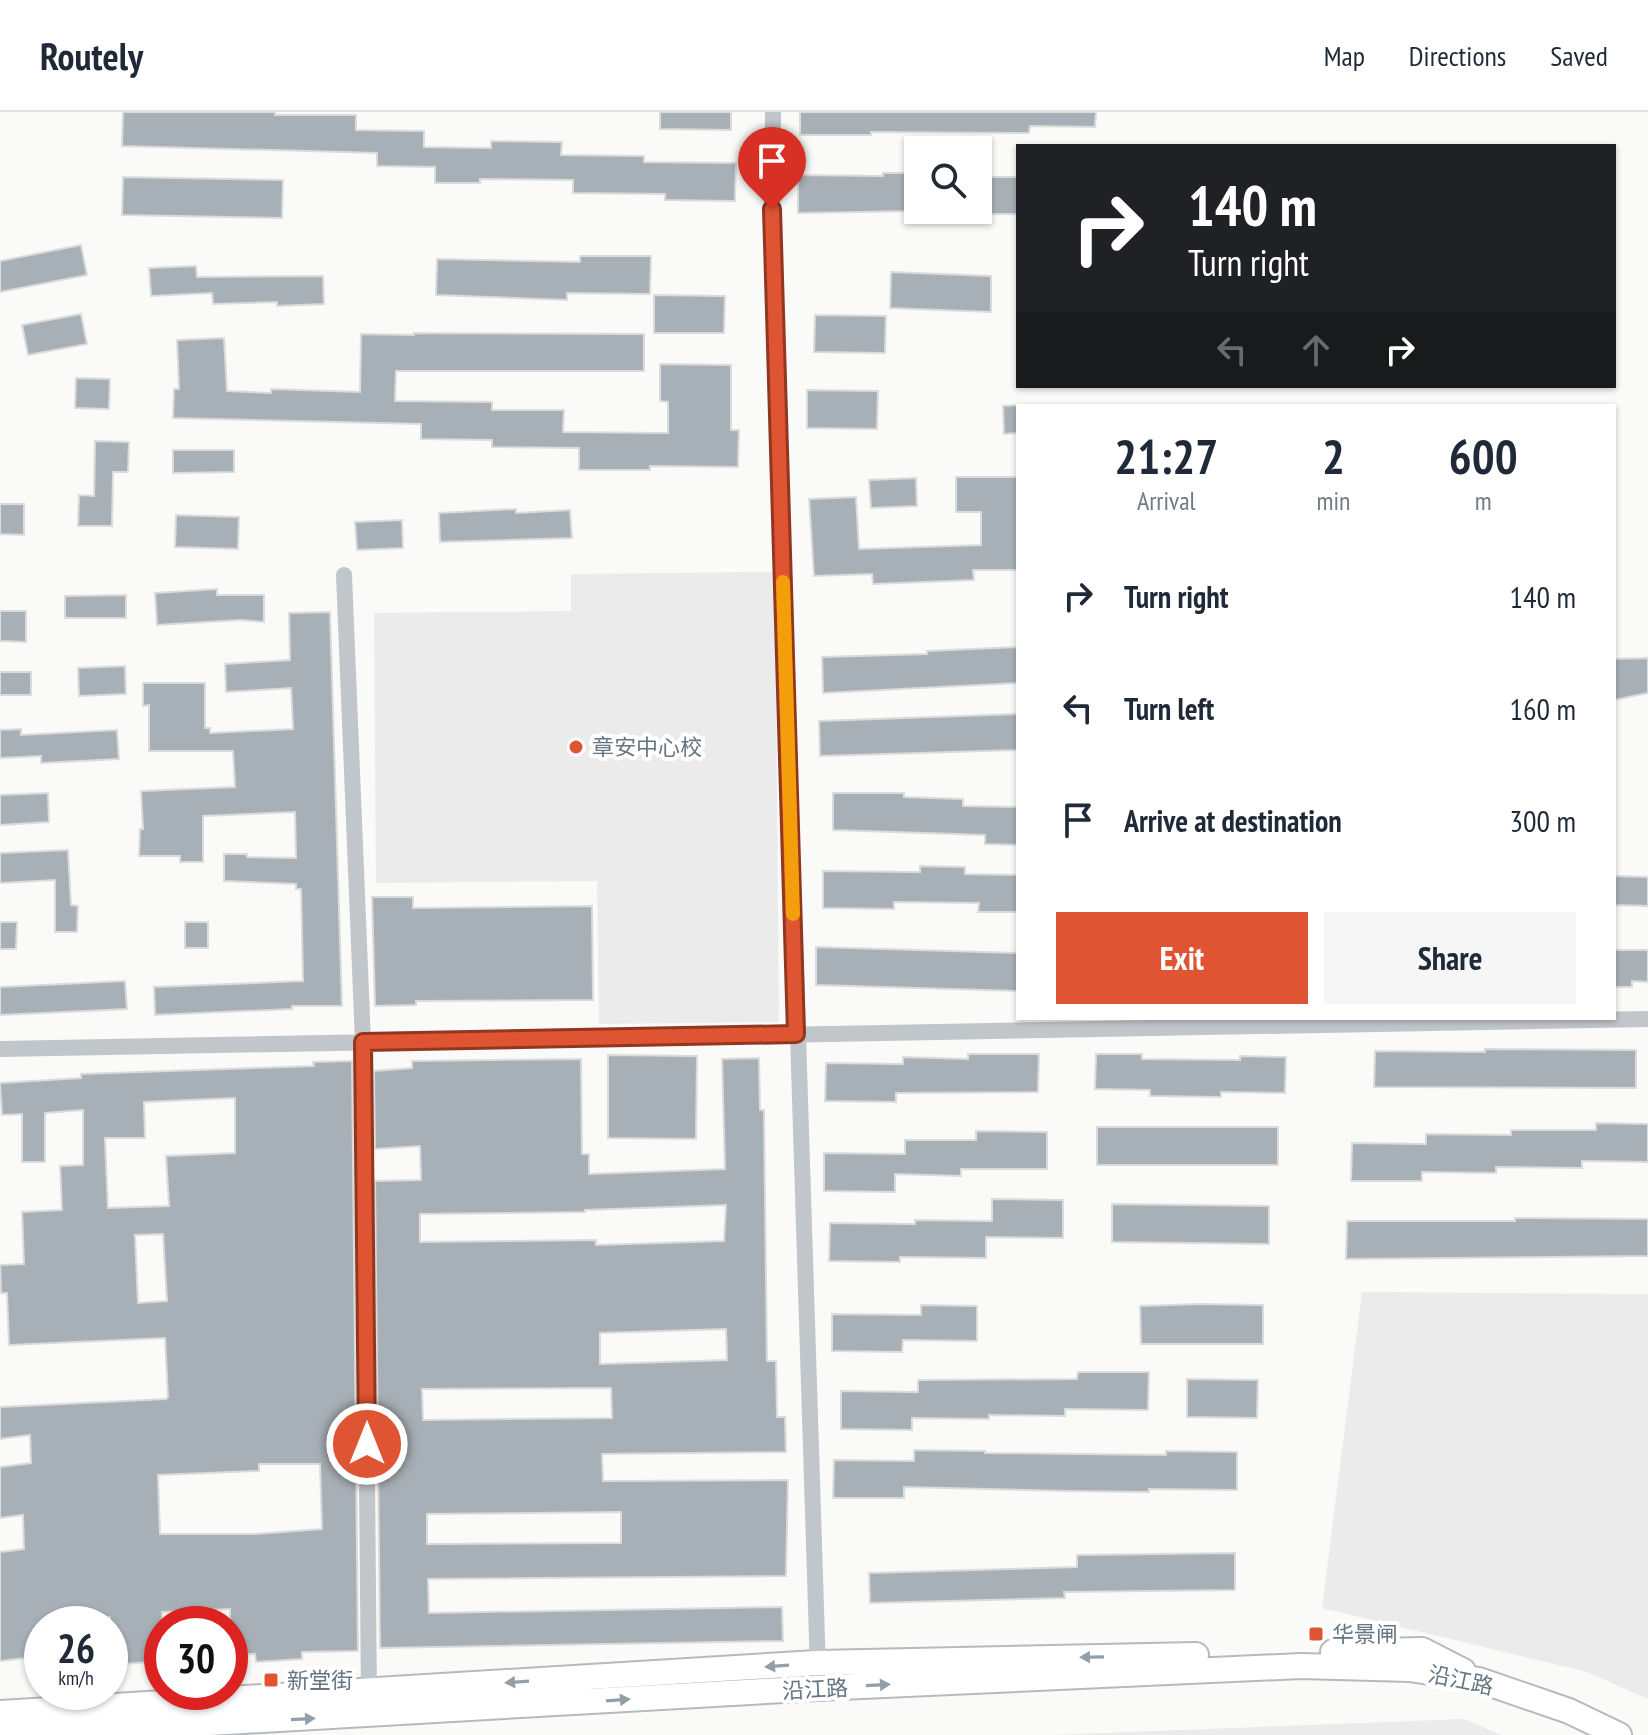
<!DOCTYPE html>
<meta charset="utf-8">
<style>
body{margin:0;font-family:"PT Sans Narrow","Noto Sans SC",sans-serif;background:#f6f6f7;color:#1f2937;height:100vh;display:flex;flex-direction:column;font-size:30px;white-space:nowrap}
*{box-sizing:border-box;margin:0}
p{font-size:26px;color:#747a83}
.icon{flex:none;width:44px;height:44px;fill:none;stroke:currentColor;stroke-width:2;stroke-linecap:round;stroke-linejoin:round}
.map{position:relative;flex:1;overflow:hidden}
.details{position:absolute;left:1016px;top:292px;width:600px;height:616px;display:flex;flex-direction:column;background:#fff;border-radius:0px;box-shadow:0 2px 6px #0004}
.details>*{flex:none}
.top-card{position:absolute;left:1016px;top:32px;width:600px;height:244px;border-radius:0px;box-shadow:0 2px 6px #0004;background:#202124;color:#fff;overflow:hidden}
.fabs{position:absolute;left:904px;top:24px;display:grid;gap:16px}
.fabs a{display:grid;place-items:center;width:88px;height:88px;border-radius:0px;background:#fff;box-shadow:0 2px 6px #0004;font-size:40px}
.speed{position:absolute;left:24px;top:1494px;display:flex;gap:16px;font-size:40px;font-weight:700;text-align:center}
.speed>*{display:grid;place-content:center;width:104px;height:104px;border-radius:50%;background:#fff;box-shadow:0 2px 6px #0004;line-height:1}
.speed small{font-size:20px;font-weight:400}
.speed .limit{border:12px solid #d22;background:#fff;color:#111}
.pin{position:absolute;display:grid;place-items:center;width:68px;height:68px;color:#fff;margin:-82px -34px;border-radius:50% 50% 50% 0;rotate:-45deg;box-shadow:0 0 8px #0007}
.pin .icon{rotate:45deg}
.me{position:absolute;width:88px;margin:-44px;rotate:0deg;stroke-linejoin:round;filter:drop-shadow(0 0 6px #0008)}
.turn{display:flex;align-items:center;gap:28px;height:168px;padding:0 40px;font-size:36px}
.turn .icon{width:104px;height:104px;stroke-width:2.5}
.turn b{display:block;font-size:56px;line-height:68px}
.lanes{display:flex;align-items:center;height:76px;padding:0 40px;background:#0003;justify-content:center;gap:40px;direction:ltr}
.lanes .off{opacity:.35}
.eta{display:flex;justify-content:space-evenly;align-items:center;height:136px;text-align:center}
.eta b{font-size:48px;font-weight:700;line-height:56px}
.button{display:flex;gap:16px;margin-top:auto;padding:16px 40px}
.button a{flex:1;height:92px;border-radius:0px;background:#df5432;color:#fff;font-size:32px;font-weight:700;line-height:92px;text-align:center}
.button a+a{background:#f6f6f7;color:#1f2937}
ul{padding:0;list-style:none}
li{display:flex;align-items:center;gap:24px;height:112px;padding:0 40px}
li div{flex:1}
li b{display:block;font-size:30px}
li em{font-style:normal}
header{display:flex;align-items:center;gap:48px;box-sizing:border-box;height:112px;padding:0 40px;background:#fff;border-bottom:2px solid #e0e1e3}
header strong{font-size:38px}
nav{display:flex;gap:44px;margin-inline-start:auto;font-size:28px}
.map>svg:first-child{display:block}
.built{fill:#ebebeb}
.building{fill:#a8b0b7;stroke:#dcdbda;stroke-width:2;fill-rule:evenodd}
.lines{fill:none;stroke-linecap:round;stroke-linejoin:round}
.primary-casing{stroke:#b5babe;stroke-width:28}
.minor{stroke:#c1c6ca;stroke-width:16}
.primary{stroke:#fff;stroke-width:24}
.oneway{fill:#939fa8}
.route-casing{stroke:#913720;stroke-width:20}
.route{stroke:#df5432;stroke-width:14}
.slow{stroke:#f59e0b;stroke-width:14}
.poi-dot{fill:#df5432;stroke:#fff;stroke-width:3}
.labels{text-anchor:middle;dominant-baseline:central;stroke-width:8;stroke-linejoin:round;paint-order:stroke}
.poi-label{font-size:22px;fill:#657682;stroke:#fff;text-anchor:start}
.street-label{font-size:22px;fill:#657682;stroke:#fff}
</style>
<header>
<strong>Routely</strong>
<nav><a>Map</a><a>Directions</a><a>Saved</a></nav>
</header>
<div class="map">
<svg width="1648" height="1623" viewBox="0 0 1648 1623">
<rect width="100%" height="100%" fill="#fafaf8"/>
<!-- built -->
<path class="built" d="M775 460 779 910 599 912 597 769 376 771 374 501 571 499V462Z
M1362 1180 1648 1182V1587L1587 1560 1322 1496Z
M1464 1607 1501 1623H1051Z"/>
<!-- building -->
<path class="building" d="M123 0H275V3H356V18L424 19V35L491 36V29L562 30 561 43 644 44V50L736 51 735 89 665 88V82L573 81V68L480 67V71H435V55L377 54V41L122 34Z
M660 0H731V18L660 17Z
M800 0H1096L1095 15 1030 14 1029 21 871 20V23H800Z
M883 61H918V99L798 101V63L883 64Z
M123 65 283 68 282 106 122 103Z
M978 65H1018V102H978Z
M81 133 87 163 0 180V149Z
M580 144H651L650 182 567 181V188L436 183 437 147 580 150Z
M196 154 197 165 323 164 324 192 277 194V190L213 192 212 181 151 184 149 156Z
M891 160 991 164V200L890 196Z
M654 183 725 184 724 221H654Z
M81 202 87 232 28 243 22 213Z
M815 203 886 204 885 241 814 240Z
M414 221 644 222V259H396L395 289 492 290V298H564L563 320 668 321V290L660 289V252L731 253V318H739L738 355 650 354V358H579V336L492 335V328L421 327V312L173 306 174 277H179L177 228 224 226 227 279 271 281V277L360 280 361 222 414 223Z
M76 266 110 267 109 297 75 296Z
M807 278 878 279 877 317 807 316Z
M1018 293V321L1004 322 1003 294Z
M95 329 129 330 128 360H113L112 414H78L79 383 94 384Z
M173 338H234V360L173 361Z
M956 365H1018V458H973L974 468 873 472 872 462 814 464 809 387 856 385 859 437 981 433V400H956Z
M916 366 917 394 871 396 869 368Z
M0 392H24V423L0 422Z
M516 397V401L570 398 572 426 440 430 439 401Z
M176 403 239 405 238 437 175 435Z
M402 408 403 436 357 438 355 410Z
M217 477V483H264V510L241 508 157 513 155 481Z
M126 483V506H65V484Z
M0 499H26V530L0 529Z
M330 500 342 894H292V897L155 903 154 875 303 869 301 777H296V772L224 769V742H247V745L296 746 295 700 203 704V750H180V744H139L140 717H143L141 679 235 675 233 639H149V593L143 594V571H205V616H210V621L293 617 291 576 226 580 225 552 290 548 289 501Z
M1018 535V571L823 581 822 545 927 542V539Z
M1648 546V581L1614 588V547Z
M125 554 126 582 79 584 78 556Z
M0 560H31V583H0Z
M1018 602V638L820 644 819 609Z
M21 617V623L117 618 119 647 41 651V644L0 646V618Z
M48 681 49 710 0 713V683Z
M833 681H904V685L963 687V694L1018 695V733L985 732V723L833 718Z
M68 738 71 793 78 794 77 820H55V768L0 771V741Z
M920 754 965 755V762L1018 763V800H978L979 791 894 790V797L823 796V759L920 760Z
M1614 764 1648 765V794L1614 793Z
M372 785H413V796L592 794 593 888 416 889V893L375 894Z
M0 810H17L16 837H0Z
M185 810H208V836H185Z
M816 835 1018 841V879L816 873Z
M1614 838H1648V870L1632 869V875H1614Z
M125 869 127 897 0 903V875Z
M1485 937 1636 938V976L1374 975 1375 939 1485 940Z
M968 942H1039L1038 980 896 981V990L825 989 826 951 903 952V945L968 947Z
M1096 942H1142V947L1240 948V944L1286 945 1285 981 1221 980V985L1150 984V978L1095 977Z
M608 943 697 944 696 1027 608 1026Z
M759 946 760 998H764L767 1249H776L777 1305H785L786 1340 602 1342 603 1369 788 1368 786 1464 428 1467 429 1501 782 1495 783 1529 380 1536 375 1069 421 1068 420 1034 375 1037 374 959 412 956V949L581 947 582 1042H589V1062L725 1057 722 947ZM726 1093 724 1129 596 1133V1128L420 1130V1102L585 1100V1098ZM726 1217 727 1248 600 1252V1221ZM611 1276 612 1306 423 1308 422 1277ZM621 1400V1431L427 1432V1402Z
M352 949 358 1539 302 1540V1547L256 1550 255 1542H230V1497L162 1500V1549L110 1553V1505L42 1512V1544L0 1549V1440L24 1437 23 1403 0 1406V1355L31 1351 30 1323 0 1327V1295L166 1287 168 1285 165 1226 9 1233 7 1181H1L0 1153 24 1152 22 1100 62 1098 60 1054 83 1053V998L45 1001V1050H22V1002L2 1003 0 971 81 966V962L314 954 313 950ZM235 986V1041L166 1044 169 1094 108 1096 105 1026H145L144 990ZM163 1122 167 1189 138 1191 135 1123ZM259 1352H320L322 1417 255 1422H160L158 1363 259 1359Z
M1596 1011 1648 1012V1050L1582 1049V1056L1496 1055V1061L1422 1060V1069H1351L1352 1031 1426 1032V1022L1511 1023V1018H1596Z
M1097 1015H1278V1053H1097Z
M976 1019 1047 1020V1057H961V1064L895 1062V1080L824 1079V1041L905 1042V1028H976Z
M992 1087 1063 1088V1126L986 1125V1146L900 1145V1150L829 1149 830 1111 915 1112V1108L992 1109Z
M1112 1092 1269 1094V1132L1112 1130Z
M1515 1106 1648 1107V1144L1346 1147 1347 1109H1515Z
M1199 1192 1263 1193V1232H1141L1140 1194Z
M921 1193 977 1194V1229L903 1228 902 1240 832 1239V1202L921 1203Z
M1078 1260H1149L1148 1298 1065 1297V1304L989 1303V1307L912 1306V1318L841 1317V1279L918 1280V1268L1077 1267Z
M1187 1267 1258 1268 1257 1306 1187 1305Z
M914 1338 985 1339V1341L1166 1343V1339L1237 1340V1378L1149 1377V1380L1066 1379 904 1375V1386H833L834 1348 914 1349Z
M1235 1441V1478L1064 1480 1065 1486 870 1491 869 1461 1077 1455V1443Z"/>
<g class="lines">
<!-- primary casing -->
<g class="primary-casing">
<path id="primary" d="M1333 1540 1422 1538 1463 1559
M0 1601 817 1551 1196 1543
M1 1623 818 1576 1301 1554 1410 1557 1479 1568 1569 1599 1619 1623"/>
</g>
<!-- minor -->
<path class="minor" d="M773 0 772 97 818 1559
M344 463 363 930 369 1586
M0 937 1648 907"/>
<!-- primary -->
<use href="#primary" class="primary"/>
</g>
<!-- one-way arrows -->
<defs><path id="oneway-solid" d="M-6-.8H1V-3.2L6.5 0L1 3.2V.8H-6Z" transform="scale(2)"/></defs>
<g class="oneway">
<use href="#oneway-solid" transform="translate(1092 1545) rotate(179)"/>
<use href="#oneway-solid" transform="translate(777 1554) rotate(176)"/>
<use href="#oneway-solid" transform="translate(517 1570) rotate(176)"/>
<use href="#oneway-solid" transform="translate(878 1573) rotate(-3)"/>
<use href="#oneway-solid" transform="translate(618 1588) rotate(-4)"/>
<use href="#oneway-solid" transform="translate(303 1607) rotate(-3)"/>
</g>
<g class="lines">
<!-- route casing -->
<g class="route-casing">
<path id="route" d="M367 1332 363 930 796 922 772 97"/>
</g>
<!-- route -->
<use href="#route" class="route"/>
<!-- slow -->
<path class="slow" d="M783 470 793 802"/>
</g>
<!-- markers -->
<g class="poi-dot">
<circle cx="576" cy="635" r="8"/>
<rect x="1308" y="1514" width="16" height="16" rx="4"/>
<rect x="263" y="1560" width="16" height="16" rx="4"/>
</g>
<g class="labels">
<!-- poi labels -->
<g class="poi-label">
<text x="592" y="635">章安中心校</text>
<text x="1332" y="1522">华景闸</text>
<text x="287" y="1568">新堂街</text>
</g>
<!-- street labels -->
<g class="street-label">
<text transform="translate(1461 1568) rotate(12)">沿江路</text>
<text transform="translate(815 1577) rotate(-3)">沿江路</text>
</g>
</g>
</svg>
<div class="fabs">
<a><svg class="icon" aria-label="search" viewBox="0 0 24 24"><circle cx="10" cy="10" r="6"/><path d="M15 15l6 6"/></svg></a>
</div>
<div class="speed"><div>26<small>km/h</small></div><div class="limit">30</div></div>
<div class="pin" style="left:772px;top:97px;background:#d93025"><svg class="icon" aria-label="arrive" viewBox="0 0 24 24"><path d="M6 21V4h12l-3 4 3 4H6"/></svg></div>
<svg class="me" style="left:367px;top:1332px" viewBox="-20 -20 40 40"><circle r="17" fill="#df5432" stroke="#fff" stroke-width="3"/><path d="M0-11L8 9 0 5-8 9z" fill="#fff"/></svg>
<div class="top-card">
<div class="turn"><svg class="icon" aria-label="right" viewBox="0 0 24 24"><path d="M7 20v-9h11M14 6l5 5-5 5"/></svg><div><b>140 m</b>Turn right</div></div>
<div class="lanes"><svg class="icon off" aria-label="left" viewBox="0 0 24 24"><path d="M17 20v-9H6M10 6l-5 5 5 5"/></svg><svg class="icon off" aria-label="ahead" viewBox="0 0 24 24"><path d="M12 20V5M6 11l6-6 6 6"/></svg><svg class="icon" aria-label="right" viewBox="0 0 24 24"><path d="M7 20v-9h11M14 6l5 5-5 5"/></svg></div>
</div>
<section class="details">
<div class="eta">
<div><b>21:27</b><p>Arrival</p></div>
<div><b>2</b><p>min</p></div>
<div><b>600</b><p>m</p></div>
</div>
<ul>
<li><svg class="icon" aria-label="right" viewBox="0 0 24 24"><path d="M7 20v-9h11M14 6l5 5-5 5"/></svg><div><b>Turn right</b></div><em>140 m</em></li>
<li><svg class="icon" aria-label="left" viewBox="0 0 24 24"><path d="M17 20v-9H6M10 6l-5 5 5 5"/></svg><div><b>Turn left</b></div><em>160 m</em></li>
<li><svg class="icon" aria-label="arrive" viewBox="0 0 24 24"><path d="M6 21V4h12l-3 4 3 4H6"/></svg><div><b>Arrive at destination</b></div><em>300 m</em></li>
</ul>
<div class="button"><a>Exit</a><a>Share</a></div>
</section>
</div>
